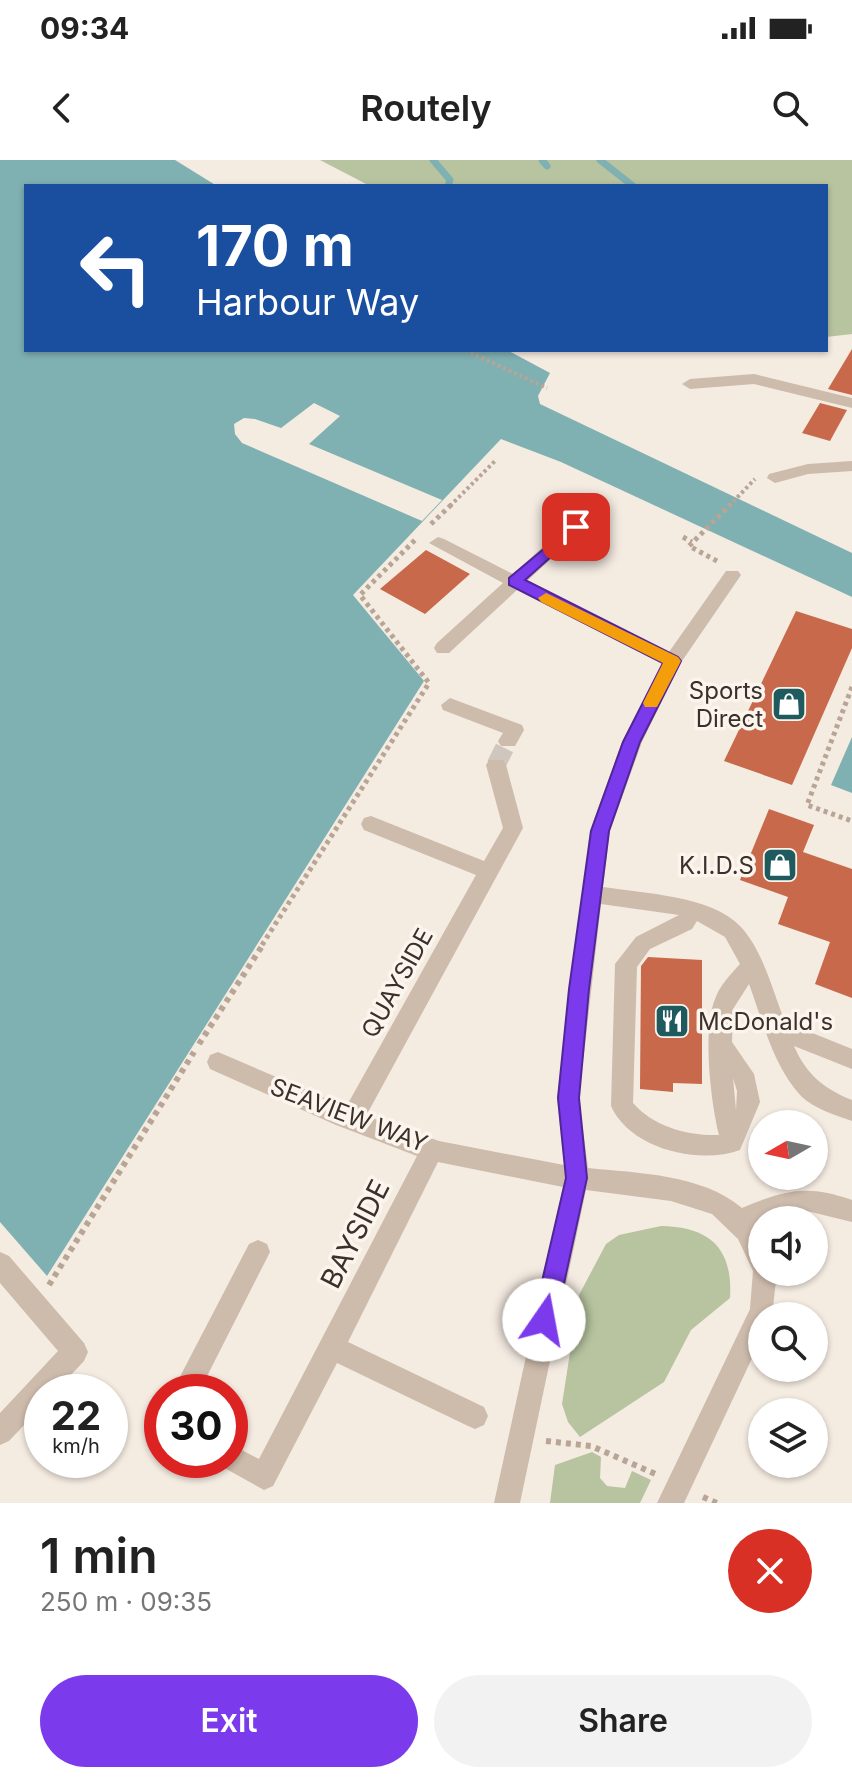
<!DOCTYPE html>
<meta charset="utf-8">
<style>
body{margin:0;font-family:Inter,sans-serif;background:#f2f2f2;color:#222;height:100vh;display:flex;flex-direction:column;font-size:30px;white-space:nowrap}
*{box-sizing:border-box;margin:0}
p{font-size:26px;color:#767676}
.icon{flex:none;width:44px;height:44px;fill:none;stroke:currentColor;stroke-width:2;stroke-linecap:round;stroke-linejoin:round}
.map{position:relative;height:1343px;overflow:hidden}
.details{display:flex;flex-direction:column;background:#fff;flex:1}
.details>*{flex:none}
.banner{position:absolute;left:24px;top:24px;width:804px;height:168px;border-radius:0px;box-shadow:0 2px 6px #0004;background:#1a4fa0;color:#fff;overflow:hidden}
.needle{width:52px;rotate:261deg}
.tools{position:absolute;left:748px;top:950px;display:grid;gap:16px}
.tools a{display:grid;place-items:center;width:80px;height:80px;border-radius:50%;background:#fff;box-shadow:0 2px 6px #0004;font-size:40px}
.speed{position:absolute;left:24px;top:1214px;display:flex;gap:16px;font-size:40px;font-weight:700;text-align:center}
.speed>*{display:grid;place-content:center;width:104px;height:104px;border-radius:50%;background:#fff;box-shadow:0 2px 6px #0004;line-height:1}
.speed small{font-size:20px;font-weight:400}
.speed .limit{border:12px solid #d22;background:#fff;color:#111}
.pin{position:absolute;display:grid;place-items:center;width:68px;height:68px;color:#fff;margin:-34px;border-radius:16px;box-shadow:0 4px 12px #0006}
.me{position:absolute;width:88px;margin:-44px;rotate:12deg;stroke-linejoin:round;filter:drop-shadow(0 0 6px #0008)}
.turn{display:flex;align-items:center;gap:28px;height:168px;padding:0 40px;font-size:36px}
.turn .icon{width:104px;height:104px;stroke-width:2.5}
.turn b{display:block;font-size:56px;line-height:68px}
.round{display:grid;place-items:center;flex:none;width:84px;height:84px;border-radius:42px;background:#f2f2f2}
.headline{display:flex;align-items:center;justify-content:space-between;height:136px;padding:0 40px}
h1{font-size:48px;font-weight:600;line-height:60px}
.button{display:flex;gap:16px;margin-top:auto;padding:16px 40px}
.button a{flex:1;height:92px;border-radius:48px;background:#7c3aed;color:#fff;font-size:32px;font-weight:600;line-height:92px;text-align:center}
.button a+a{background:#f2f2f2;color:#222}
.status{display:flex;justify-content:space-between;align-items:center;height:56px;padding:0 40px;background:#fff;direction:ltr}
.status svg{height:22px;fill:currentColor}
header{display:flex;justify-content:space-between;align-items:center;height:104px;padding:0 40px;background:#fff;font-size:36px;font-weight:600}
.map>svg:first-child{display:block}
.green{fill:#b8c4a0}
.water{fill:#7fb0b2}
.pier{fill:#f4ebe1}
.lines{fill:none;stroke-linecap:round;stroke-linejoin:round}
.stream{stroke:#7fb0b2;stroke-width:7}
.building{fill:#c8694b}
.minor-tunnel{stroke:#cfc6bd;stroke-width:19;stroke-dasharray:19 9;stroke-linecap:butt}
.path-far2{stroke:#b9a596;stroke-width:4;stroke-dasharray:3 3;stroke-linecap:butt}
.path-far1{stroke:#b9a596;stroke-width:5;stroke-dasharray:4 4;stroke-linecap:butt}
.path{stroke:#b9a596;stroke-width:6;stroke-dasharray:5 5;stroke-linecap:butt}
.minor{fill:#cdbbac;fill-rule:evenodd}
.route{fill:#7c3aed;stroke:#51269a;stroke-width:2}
.slow{fill:#f59e0b}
.labels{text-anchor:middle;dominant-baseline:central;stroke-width:7;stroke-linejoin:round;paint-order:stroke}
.poi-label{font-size:24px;fill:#3b302b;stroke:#fbf5ee;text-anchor:end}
.street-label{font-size:24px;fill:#3b302b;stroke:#fbf5ee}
.near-street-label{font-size:28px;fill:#3b302b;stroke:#fbf5ee}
</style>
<div class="status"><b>09:34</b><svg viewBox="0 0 49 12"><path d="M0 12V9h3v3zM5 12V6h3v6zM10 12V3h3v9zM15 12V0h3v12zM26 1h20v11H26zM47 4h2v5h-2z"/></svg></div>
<header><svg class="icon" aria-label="back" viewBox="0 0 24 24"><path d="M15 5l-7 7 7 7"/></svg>Routely<svg class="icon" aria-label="search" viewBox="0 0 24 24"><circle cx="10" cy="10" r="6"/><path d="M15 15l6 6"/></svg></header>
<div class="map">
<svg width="852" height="1343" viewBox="0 0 852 1343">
<rect width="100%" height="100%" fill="#f4ebe1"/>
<!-- green -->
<path class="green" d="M320 0H852V174L826 177V26H370Z
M661 1066C710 1067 733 1088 730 1138L691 1170 664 1222 580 1277 568 1262 562 1244 579 1135 606 1084 619 1075Z
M592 1292 601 1297 600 1318 607 1326 625 1328 632 1311 651 1320 640 1343H550L555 1305Z"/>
<!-- water -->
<path class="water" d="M0 0H175L217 26H26V190H507L550 213 538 236 540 244 852 393V437L561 302 501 279 353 435 424 521 47 1116 0 1062Z
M852 577V633L831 625Z"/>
<!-- pier -->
<path class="pier" d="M314 243 340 256 309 284 442 340 422 361 242 283 235 274 234 264 244 258 255 259 281 268Z"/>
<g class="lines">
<!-- stream -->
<path class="stream" d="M433 0 450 20 448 26
M542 0 547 6
M600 0 633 26"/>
</g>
<!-- building -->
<path class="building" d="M852 189V235L828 229Z
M820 243 847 250 830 281 802 273Z
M426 390 470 414 425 454 380 429Z
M796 451 852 469V488L792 625 724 601Z
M769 649 814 665 803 692 852 709V838L815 824 830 782 778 764 788 737 740 720Z
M648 797 702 800V924L673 923V932L640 929 641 806Z"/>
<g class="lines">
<!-- minor-tunnel -->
<path class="minor-tunnel" d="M496 605 508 581"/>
<!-- path-far2 -->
<path class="path-far2" d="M465 190 547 228
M450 346 496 300
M729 346 755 319"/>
<!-- path-far1 -->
<path class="path-far1" d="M431 364 452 344
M683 377 692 382
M717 401 689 386 731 344
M852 527 807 645 852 661
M262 785 429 523 360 435 415 380"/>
<!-- path -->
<path class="path" d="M199 884 264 783
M49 1125 194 892
M546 1281 591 1286 658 1315
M703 1337 717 1343"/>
<!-- minor -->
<path class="minor" d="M754 214 852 238V248L754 224 690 229 682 224 690 219Z
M852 301V311L808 314 775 323 767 318 769 314 808 304Z
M596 343 604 348 602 352 527 421 669 492 726 411H738L741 415 680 504 642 582 610 671 603 727C642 733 712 736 740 766 763 790 773 832 785 862L852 889V909L794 886C806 914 824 929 852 940V961C836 955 814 949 801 936 773 906 763 862 749 824L733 849 732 882 754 914 760 942 740 990C699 1005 630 989 611 946L615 804 636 777 679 755 601 744 579 938 588 1008C637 1013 702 1014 742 1048 785 1030 807 1024 852 1040V1062L807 1051 762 1060 757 1065 762 1074V1112H777L772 1156H762V1177L684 1343H657L750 1149 753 1111 738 1079 712 1054 671 1041 586 1030 520 1343H494L563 1027 438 1002 348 1182 484 1247 488 1256 484 1265 475 1269 466 1265 337 1203 273 1326 264 1330 221 1306 218 1300H230V1284L259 1299 417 996 336 965 210 909 207 902 210 895 218 892 346 947 476 715 364 670 361 664 364 658 371 656 484 701 503 668 486 605 489 600H503L506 605 523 668 366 956 439 981 564 1005 557 938 590 671 622 582 662 504 517 430 449 493H437L434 488 437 483 503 423 429 383 438 377 444 379 513 414 590 344ZM697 761 725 777 740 804C730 815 720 825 715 839 702 870 711 943 719 975 688 976 654 967 633 943L637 807 650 789 692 769ZM733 918 737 931 736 950Z
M450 538 522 565 524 570 515 586H501L498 581 503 573 443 550 441 545Z
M258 1080 267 1084 270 1092 199 1232H172L249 1084Z
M0 1092 9 1096 84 1183 88 1192 84 1201 55 1232H42V1246L9 1281 0 1285V1253L58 1191 0 1123Z"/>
</g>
<!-- route -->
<path class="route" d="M576 362 581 363V370L525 420 678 497 681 501 640 582 609 671 589 829 579 938 587 1018 556 1160 552 1168 544 1172 536 1168 533 1160 566 1018 558 938 569 829 591 671 623 582 663 503 509 425V418Z"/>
<!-- slow -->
<path class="slow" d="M546 433 678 497 681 501 657 547H645L643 543 663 503 541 442 538 438Z"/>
<!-- icons -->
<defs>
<g id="shop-square" transform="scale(1.8)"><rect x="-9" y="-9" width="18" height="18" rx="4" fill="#1f5a5e" stroke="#fbf5ee"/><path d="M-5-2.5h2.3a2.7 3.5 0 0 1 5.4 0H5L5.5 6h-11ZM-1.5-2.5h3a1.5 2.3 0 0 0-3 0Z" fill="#fff"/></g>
<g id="restaurant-square" transform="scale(1.8)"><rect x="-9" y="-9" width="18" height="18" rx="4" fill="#1f5a5e" stroke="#fbf5ee"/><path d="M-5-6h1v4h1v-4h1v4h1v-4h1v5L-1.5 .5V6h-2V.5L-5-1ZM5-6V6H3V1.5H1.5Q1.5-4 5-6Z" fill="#fff"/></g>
</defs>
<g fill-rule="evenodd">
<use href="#shop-square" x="789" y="544"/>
<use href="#shop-square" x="780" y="705"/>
<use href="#restaurant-square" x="672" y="861"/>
</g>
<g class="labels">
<!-- poi labels -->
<g class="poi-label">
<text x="763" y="530">Sports<tspan x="763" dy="28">Direct</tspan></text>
<text x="754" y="705">K.I.D.S</text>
<text x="698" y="861" text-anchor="start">McDonald's</text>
</g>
<!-- street labels -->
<g class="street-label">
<text transform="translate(397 823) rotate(-61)">QUAYSIDE</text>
<text transform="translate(349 955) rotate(21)">SEAVIEW WAY</text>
</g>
<!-- near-street labels -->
<g class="near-street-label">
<text transform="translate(355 1074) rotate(-63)">BAYSIDE</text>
</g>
</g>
</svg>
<div class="tools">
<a><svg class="needle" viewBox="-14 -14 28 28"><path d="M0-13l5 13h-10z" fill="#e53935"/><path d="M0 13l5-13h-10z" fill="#767676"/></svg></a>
<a><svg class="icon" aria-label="sound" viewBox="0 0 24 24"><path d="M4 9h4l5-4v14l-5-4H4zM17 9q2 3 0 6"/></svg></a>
<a><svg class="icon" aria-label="search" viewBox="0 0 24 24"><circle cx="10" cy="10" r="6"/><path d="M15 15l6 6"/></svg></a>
<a><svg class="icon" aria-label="layers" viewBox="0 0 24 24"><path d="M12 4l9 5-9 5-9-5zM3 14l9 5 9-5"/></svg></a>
</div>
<div class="speed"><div>22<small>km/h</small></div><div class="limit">30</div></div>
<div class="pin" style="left:576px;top:367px;background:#d93025"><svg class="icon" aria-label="arrive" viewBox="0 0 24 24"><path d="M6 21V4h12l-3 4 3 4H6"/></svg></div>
<svg class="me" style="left:544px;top:1160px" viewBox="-20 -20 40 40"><circle r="19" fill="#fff"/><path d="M0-13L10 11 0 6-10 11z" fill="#7c3aed"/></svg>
<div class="banner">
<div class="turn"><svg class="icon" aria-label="left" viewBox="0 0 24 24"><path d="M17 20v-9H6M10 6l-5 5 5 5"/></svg><div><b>170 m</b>Harbour Way</div></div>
</div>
</div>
<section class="details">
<div class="headline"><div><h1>1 min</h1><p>250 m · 09:35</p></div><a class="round" style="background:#d93025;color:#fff"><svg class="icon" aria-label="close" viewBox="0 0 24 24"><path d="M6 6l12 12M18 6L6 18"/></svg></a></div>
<div class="button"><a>Exit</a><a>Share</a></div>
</section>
